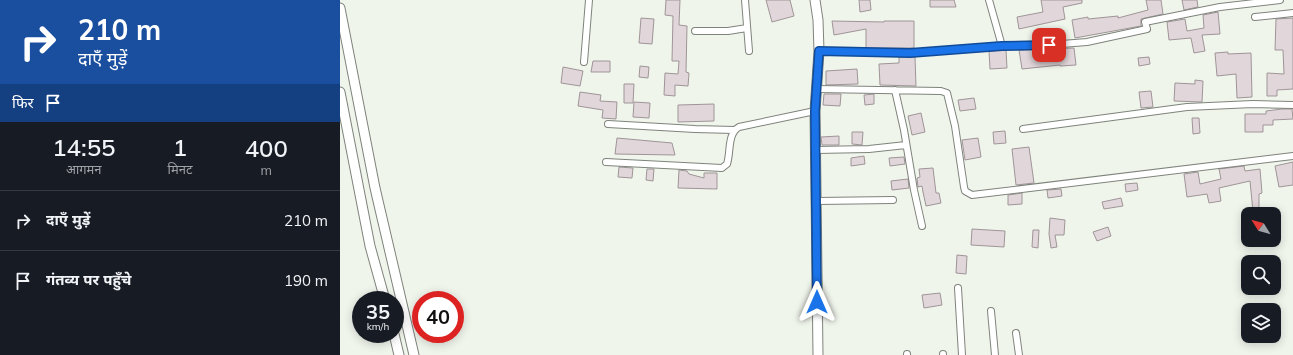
<!DOCTYPE html>
<html lang="hi">
<meta charset="utf-8">
<style>
body{margin:0;font-family:Mulish,"Noto Sans Devanagari",sans-serif;background:#242831;color:#f1f3f6;height:100vh;display:flex;flex-direction:column;font-size:15px;white-space:nowrap}
*{box-sizing:border-box;margin:0}
p{font-size:13px;color:#9ea1a6}
.icon{flex:none;width:22px;height:22px;fill:none;stroke:currentColor;stroke-width:2;stroke-linecap:round;stroke-linejoin:round}
.map{position:relative;flex:1;overflow:hidden}
.panel{display:flex;flex-direction:column;background:#171b24;width:340px}
.panel>*{flex:none}
.top-card{background:#1a4fa0;color:#fff;overflow:hidden}
.needle{width:26px;rotate:307deg}
.controls{position:absolute;left:901px;top:207px;display:grid;gap:8px}
.controls a{display:grid;place-items:center;width:40px;height:40px;border-radius:8px;background:#171b24;box-shadow:0 2px 10px #0003;font-size:20px}
.speed{position:absolute;left:12px;top:291px;display:flex;gap:8px;font-size:20px;font-weight:700;text-align:center}
.speed>*{display:grid;place-content:center;width:52px;height:52px;border-radius:50%;background:#171b24;box-shadow:0 2px 10px #0003;line-height:1}
.speed small{font-size:10px;font-weight:400}
.speed .limit{border:6px solid #d22;background:#fff;color:#111}
.pin{position:absolute;display:grid;place-items:center;width:34px;height:34px;color:#fff;margin:-17px;border-radius:8px;box-shadow:0 2px 6px #0006}
.me{position:absolute;width:44px;margin:-22px;rotate:0deg;stroke-linejoin:round;filter:drop-shadow(0 0 3px #0008)}
.turn{display:flex;align-items:center;gap:14px;height:84px;padding:0 12px;font-size:18px}
.turn .icon{width:52px;height:52px;stroke-width:2.5}
.turn b{display:block;font-size:28px;line-height:34px}
.then{display:flex;align-items:center;height:38px;padding:0 12px;background:#0003;gap:8px;font-size:15px}
.eta{display:flex;justify-content:space-evenly;align-items:center;height:68px;text-align:center}
.eta b{font-size:24px;font-weight:600;line-height:28px}
ul{padding:0;list-style:none}
li{display:flex;align-items:center;gap:12px;height:60px;padding:0 12px;border-top:1px solid #363941}
li div{flex:1}
li b{display:block;font-size:15px}
li em{font-style:normal}
main{display:flex;flex:1;min-height:0}
.map>svg:first-child{display:block}
.building{fill:#e1d6d9;stroke:#9f9598}
.lines{fill:none;stroke-linecap:round;stroke-linejoin:round}
.street-casing{stroke:#7e837b;stroke-width:8}
.secondary-casing{stroke:#7e837b;stroke-width:11}
.street{stroke:#fff;stroke-width:6}
.secondary{stroke:#fff;stroke-width:9}
.route-casing{stroke:#114b97;stroke-width:10}
.route{stroke:#1a73e8;stroke-width:7}
</style>
<main>
<section class="panel">
<div class="top-card">
<div class="turn"><svg class="icon" aria-label="right" viewBox="0 0 24 24"><path d="M7 20v-9h11M14 6l5 5-5 5"/></svg><div><b>210 m</b>दाएँ मुड़ें</div></div>
<div class="then">फिर<svg class="icon" aria-label="arrive" viewBox="0 0 24 24"><path d="M6 21V4h12l-3 4 3 4H6"/></svg></div>
</div>
<div class="eta">
<div><b>14:55</b><p>आगमन</p></div>
<div><b>1</b><p>मिनट</p></div>
<div><b>400</b><p>m</p></div>
</div>
<ul>
<li><svg class="icon" aria-label="right" viewBox="0 0 24 24"><path d="M7 20v-9h11M14 6l5 5-5 5"/></svg><div><b>दाएँ मुड़ें</b></div><em>210 m</em></li>
<li><svg class="icon" aria-label="arrive" viewBox="0 0 24 24"><path d="M6 21V4h12l-3 4 3 4H6"/></svg><div><b>गंतव्य पर पहुँचे</b></div><em>190 m</em></li>
</ul>
</section>
<div class="map">
<svg width="953" height="355" viewBox="0 0 953 355">
<rect width="100%" height="100%" fill="#f0f5ec"/>
<!-- building -->
<path class="building" d="M326 0H340L339 25 347 26 346 72 349 73 348 86 335 85V96L324 95 325 73 338 74 339 61H332L333 16 325 15Z
M426 0H450L454 16 432 22Z
M519 0H530L531 10 520 12Z
M590 0H614L616 7H590Z
M701 0H742V3L723 7 725 19 679 29 677 17 703 12Z
M806 0H821L823 14 801 19V26L735 38 732 20 748 17V19L778 16V18L808 10Z
M842 0H857L858 7 844 10Z
M878 12 880 34 862 35 865 51 854 53 851 38 829 40 827 22 845 19 847 31 864 28 863 15Z
M301 18 314 19 312 44 299 43Z
M953 18V89L937 90V96H927V73L944 74 943 50H935L936 19Z
M492 21 544 22V21H574V48H526V29L494 35Z
M734 48 736 65 720 66V65L682 69 679 50Z
M666 50 667 68 650 69 649 51Z
M888 52V54L911 53 912 97 897 98 896 74 877 76 875 53Z
M559 57H575L576 86 540 85 539 64 559 63Z
M809 57 810 64 799 66 798 58Z
M253 61H270V72H251Z
M300 66 309 67 308 78 299 77Z
M223 67 243 71 240 86 221 83Z
M517 69 518 84 486 85V71Z
M855 80 863 81 862 102 834 101 835 83 855 84Z
M284 84H294L293 103H284Z
M811 91 813 107 801 108 799 92Z
M240 92 261 95 260 101 277 102 276 119 262 118 263 110 238 106Z
M484 94H501L500 106 483 105Z
M534 94V104L525 105 524 95Z
M634 98 636 109 620 111 618 100Z
M294 102 310 103 309 118 293 117Z
M374 104V121L338 122V105Z
M942 109H952L953 119 933 120V125H923V132H905V114H926V111Z
M581 113 585 132 572 135 568 116Z
M852 118H859L860 133 853 134Z
M665 131 666 143 654 144 653 132Z
M512 132H523L522 145 512 144Z
M499 136V145H482L481 137Z
M277 138 332 143 335 155 275 154Z
M638 138 641 157 625 160 622 140Z
M689 147 694 183 676 185 672 149Z
M524 156 525 164 511 166V158Z
M564 157 565 164 550 166 549 158Z
M953 162V185L939 187 935 166Z
M904 166 905 171 920 169 922 193 919 194V212H913L910 181 879 188 881 201 869 203 867 194 847 197 844 174 858 172 860 184 881 179 879 169Z
M279 167 293 168 292 178 278 177Z
M593 168 596 193H599L601 203 586 206 583 192 582 186 578 187 577 178 580 177 579 169Z
M307 169H314L313 181 306 180Z
M339 170 347 171 349 174 364 178V173H377V189L338 188Z
M568 179 569 188 552 190 551 181Z
M797 183 798 190 786 192 785 184Z
M721 189 722 196 708 198 707 190Z
M682 193V204L668 205V195Z
M781 198 783 206 764 209 762 202Z
M710 218 725 220 724 235H715L717 247 711 248 709 234Z
M768 227 771 236 757 241 753 232Z
M632 229 665 231 664 247 631 245Z
M693 230H699L698 248 692 247Z
M617 255 627 256 626 274 616 273Z
M600 293 602 305 584 308 582 295Z"/>
<g class="lines">
<!-- street casing -->
<g class="street-casing">
<path id="street" d="M405 0 409 51
M649 0 662 46
M915 17 953 13
M355 31H388L407 28
M479 51 570 53 662 46H696L747 42 807 29 805 22 880 7 940 0
M244 62 249 0
M477 89 601 91 607 93 615 126 624 187 625 191 632 195 953 156
M555 90 564 130 574 190 582 226
M268 124 355 129 394 130
M683 129 847 107 913 104 953 105
M476 150 529 149 566 145
M266 162 382 168 387 164C391 152 387 134 399 127L475 111
M477 201 553 200
M618 288 622 355
M651 311 655 355
M676 333 679 355
M567 354V355
M603 354V355"/>
</g>
<!-- secondary casing -->
<g class="secondary-casing">
<path id="secondary" d="M475 0 478 20 479 51 475 111 478 355
M0 8 35 188 74 355
M0 92 30 246 45 300
M54 334 59 355"/>
</g>
<!-- street -->
<use href="#street" class="street"/>
<!-- secondary -->
<use href="#secondary" class="secondary"/>
</g>
<g class="lines">
<!-- route casing -->
<g class="route-casing">
<path id="route" d="M477 302 475 111 479 51 570 53 662 46 709 45"/>
</g>
<!-- route -->
<use href="#route" class="route"/>
</g>
</svg>
<div class="controls">
<a><svg class="needle" viewBox="-14 -14 28 28"><path d="M0-13l5 13h-10z" fill="#e53935"/><path d="M0 13l5-13h-10z" fill="#9ea1a6"/></svg></a>
<a><svg class="icon" aria-label="search" viewBox="0 0 24 24"><circle cx="10" cy="10" r="6"/><path d="M15 15l6 6"/></svg></a>
<a><svg class="icon" aria-label="layers" viewBox="0 0 24 24"><path d="M12 4l9 5-9 5-9-5zM3 14l9 5 9-5"/></svg></a>
</div>
<div class="speed"><div>35<small>km/h</small></div><div class="limit">40</div></div>
<div class="pin" style="left:709px;top:45px;background:#d93025"><svg class="icon" aria-label="arrive" viewBox="0 0 24 24"><path d="M6 21V4h12l-3 4 3 4H6"/></svg></div>
<svg class="me" style="left:477px;top:302px" viewBox="-20 -20 40 40"><path d="M0-17L14 15 0 8-14 15z" fill="#1a73e8" stroke="#fff" stroke-width="4"/></svg>
</div>
</main>
